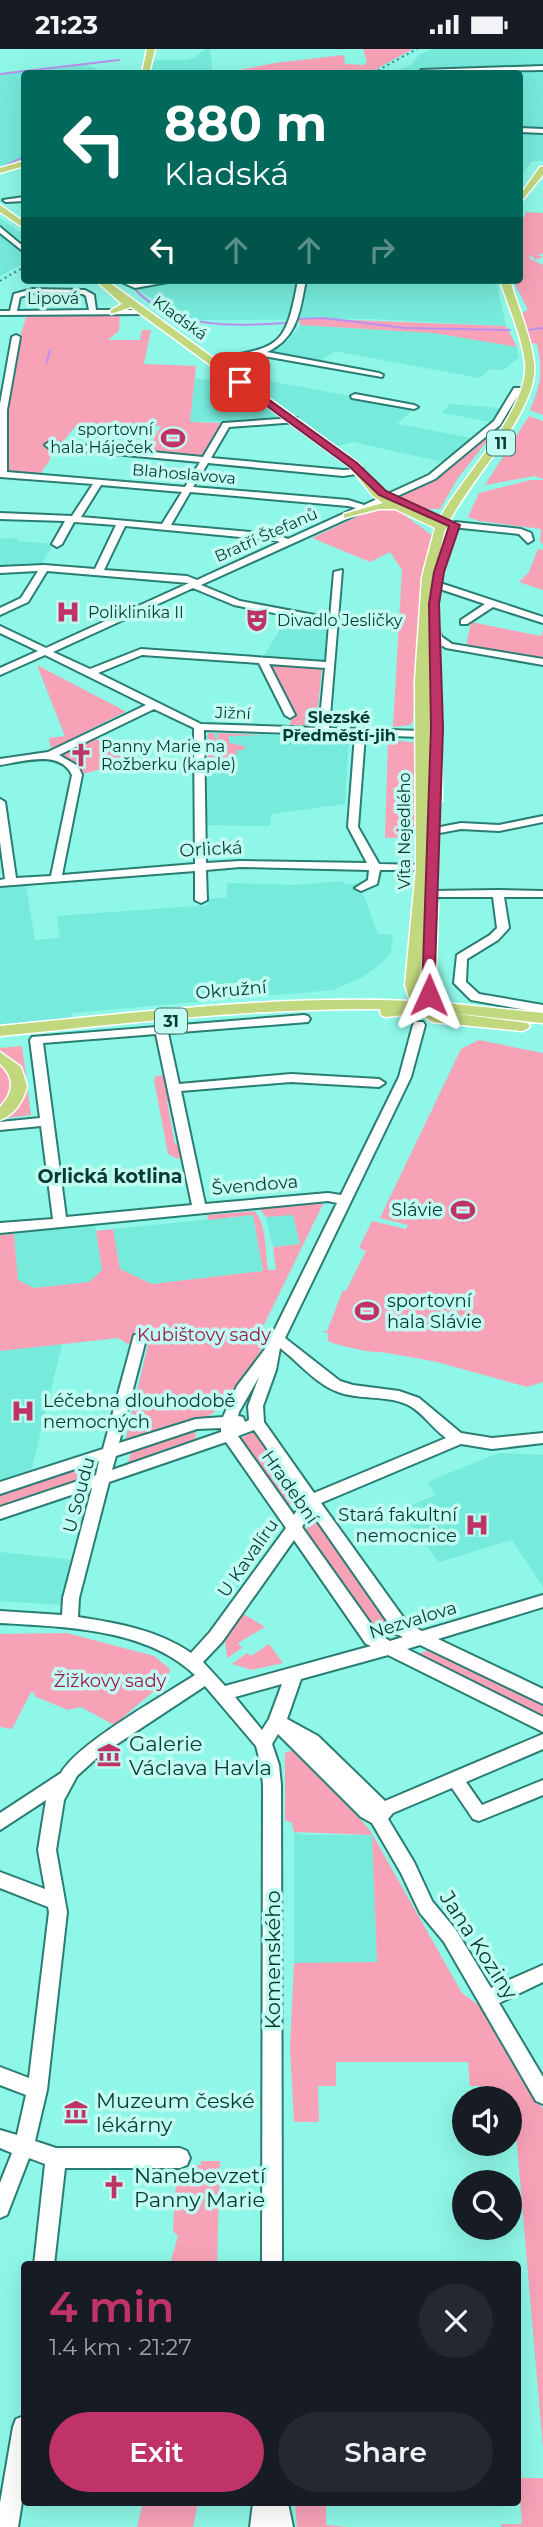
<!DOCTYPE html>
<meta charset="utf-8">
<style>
body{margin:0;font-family:Montserrat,sans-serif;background:#242831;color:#f1f3f6;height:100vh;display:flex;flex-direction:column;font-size:26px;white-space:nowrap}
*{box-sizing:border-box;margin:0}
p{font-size:23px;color:#9ea1a6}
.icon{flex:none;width:38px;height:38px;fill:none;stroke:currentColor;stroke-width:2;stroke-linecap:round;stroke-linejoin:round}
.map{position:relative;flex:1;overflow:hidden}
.drawer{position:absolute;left:21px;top:2212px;width:500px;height:245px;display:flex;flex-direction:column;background:#171b24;border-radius:7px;box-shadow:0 7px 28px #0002}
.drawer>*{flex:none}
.guide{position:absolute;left:21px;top:21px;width:502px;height:214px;border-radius:7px;box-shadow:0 7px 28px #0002;background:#00695c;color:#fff;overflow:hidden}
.fabs{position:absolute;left:452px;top:2037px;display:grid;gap:14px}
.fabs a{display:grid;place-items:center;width:70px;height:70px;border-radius:50%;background:#171b24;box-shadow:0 7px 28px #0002;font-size:35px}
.pin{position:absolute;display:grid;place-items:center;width:60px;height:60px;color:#fff;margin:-30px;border-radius:14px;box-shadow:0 4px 10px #0006}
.me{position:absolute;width:77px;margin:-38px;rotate:1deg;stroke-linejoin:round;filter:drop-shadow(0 0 5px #0008)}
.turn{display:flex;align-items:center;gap:24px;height:147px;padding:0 28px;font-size:32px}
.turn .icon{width:91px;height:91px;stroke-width:2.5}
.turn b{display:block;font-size:49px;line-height:60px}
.lanes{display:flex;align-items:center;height:66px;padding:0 28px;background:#0003;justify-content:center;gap:35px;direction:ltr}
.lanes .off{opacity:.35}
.round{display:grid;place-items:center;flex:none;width:74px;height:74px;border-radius:37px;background:#242831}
.headline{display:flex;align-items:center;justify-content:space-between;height:119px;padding:0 28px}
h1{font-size:42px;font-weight:600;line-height:52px;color:#c03366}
.cta{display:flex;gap:14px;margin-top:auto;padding:14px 28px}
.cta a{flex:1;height:80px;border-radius:42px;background:#c03366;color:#fff;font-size:28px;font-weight:600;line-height:80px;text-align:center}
.cta a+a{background:#242831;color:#f1f3f6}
.status{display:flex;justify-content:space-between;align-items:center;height:49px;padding:0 35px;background:#171b24;direction:ltr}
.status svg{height:19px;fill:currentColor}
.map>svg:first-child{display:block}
.built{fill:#76eadb}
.green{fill:#f8a2b8}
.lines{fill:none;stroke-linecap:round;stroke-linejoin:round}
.stream{stroke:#ba91ee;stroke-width:2}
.minor-casing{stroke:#2a7d73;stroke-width:4}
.major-casing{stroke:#fff;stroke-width:3}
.minor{fill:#fff;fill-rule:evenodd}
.major{fill:#c1d87e;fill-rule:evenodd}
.rail{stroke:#41887e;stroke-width:2;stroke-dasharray:2 3.5;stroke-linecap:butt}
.route{fill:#c03366;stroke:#7d2142;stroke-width:2}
.labels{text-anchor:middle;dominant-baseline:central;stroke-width:7;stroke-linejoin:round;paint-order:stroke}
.far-street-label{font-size:16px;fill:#0a3934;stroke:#c1fcf2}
.far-poi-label{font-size:16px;fill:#0a3934;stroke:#c1fcf2;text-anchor:start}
.shield{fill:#c1fcf2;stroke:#41746d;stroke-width:2}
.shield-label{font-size:16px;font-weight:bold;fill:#0a3934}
.far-neighbourhood-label{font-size:16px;font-weight:bold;fill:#0a3934;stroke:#c1fcf2}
.street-label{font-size:18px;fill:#0a3934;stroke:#c1fcf2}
.poi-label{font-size:18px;fill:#0a3934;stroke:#c1fcf2;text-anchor:end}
.park-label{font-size:18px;fill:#9c184e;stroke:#c1fcf2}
.neighbourhood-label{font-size:19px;font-weight:bold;fill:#0a3934;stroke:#c1fcf2}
.near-poi-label{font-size:21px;fill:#0a3934;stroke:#c1fcf2;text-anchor:start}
.near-street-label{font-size:21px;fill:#0a3934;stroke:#c1fcf2}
</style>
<div class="status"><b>21:23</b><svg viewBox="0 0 49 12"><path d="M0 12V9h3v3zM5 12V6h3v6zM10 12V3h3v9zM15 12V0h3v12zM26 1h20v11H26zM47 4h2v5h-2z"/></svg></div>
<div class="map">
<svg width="543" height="2478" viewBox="0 0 543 2478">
<rect width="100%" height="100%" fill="#8ef7e7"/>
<!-- built -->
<path class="built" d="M205 0H210L213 24H149L155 11H185L194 9Z
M432 0H543V81L520 80V24H391L411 16 419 6Z
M84 15 104 23 142 22 24 24V109L0 118V24Z
M520 83H543V112H532L520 129Z
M0 169 24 186V214L0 227Z
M122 231H496L506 277 371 270 188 271Z
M301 276 433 284 517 298 519 308 504 321 489 320 480 329 334 302 320 313 266 304 286 293Z
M247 328 415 359 397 375 472 389 443 413 353 393 337 397 244 330Z
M195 330 228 331 281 367 280 371 189 373Z
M450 355 489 358 500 360 491 373 442 364Z
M17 489 18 492 53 495 41 516 0 518V490Z
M288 567 329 576 326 610 318 613 263 609Z
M212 684 349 689 345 755 271 765 270 777 207 776 206 687Z
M344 832 345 836 359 834 378 885 393 886 391 902 383 913 363 928 333 941 72 964V971L0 977V838L26 836 35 891 60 889 57 867 208 856 209 850 227 848V834L295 836Z
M293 1165 300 1195 273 1198 266 1168Z
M253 1166 263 1222 152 1235 120 1220 113 1180Z
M95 1175 102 1222 89 1233 34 1239 18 1231 14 1185Z
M62 1295 31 1423 0 1433V1302Z
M499 1404 543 1406V1538L512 1491 439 1513 399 1461 436 1446 427 1433Z
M0 1503 73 1511 62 1556 0 1552Z
M294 1783 305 1786H372L377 1913 294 1914Z"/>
<!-- green -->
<path class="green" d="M363 0H413L369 24H224L275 14 344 6 345 15 364 16 367 13Z
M526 163 543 164V205H537L543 208 535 211 531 206 529 209 543 216V366L530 361C541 336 543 321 537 295L531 294 522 264 528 261 513 231H520V177Z
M27 265H120L119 282 108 291H140L142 281H151L144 315 196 317 190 373 224 374 205 407 146 402 161 377 97 375 89 379 75 378 61 395 51 399 50 411 41 424 8 422 6 358 16 300Z
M299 269 506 277 517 298 433 284 300 276Z
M529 367 543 372V430L535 427 485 436Z
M505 369 458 429 440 460H418L399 448 437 428Z
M531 431H543V495L540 493 541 480 479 472 468 468 479 444Z
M380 457H392L433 487 415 631 413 672 410 676 393 678 402 521 390 503 370 513 312 489Z
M538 500 543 501V541L519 533 529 523Z
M471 573 541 587 543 581V611L466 598Z
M271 615 322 619 317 666H321L320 676H290L291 668 295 667Z
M37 616 125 662V663L51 700 49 689 65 687Z
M208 684H213L220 697 217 684 264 686 229 687V694L245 697 244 701H237L234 722 237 725 230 724 229 709 213 708 211 716 216 718H207Z
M92 688 134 710 80 726 60 706Z
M388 690 416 694 419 788 385 789Z
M479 991 543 1004V1333L527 1338 437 1313 382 1303C375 1305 335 1296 328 1292V1284L321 1282H327L343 1241 346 1242 366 1202 359 1199 372 1172 406 1180 408 1176 380 1169 461 1000Z
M22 997 31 1066 0 1070V999Z
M165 1026 170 1034 167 1037 170 1051 167 1053 175 1095 182 1098V1108L177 1110 168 1105 154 1031 156 1027Z
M320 1154 323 1155 261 1282H272L239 1338 217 1361 207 1368 125 1393 148 1296 128 1295 118 1289 0 1302V1186L14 1185 18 1231 34 1239 89 1233 102 1221 96 1182 113 1180 120 1220 152 1235 263 1222 253 1166 208 1171 207 1166 254 1162C267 1173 265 1204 268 1221H276L273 1198 300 1195 293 1166 266 1168 260 1160Z
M196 1380 195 1395 127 1417 131 1403Z
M254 1381 299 1443 289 1458 240 1390Z
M91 1414 97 1415 94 1428 0 1459V1443Z
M311 1472 318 1473 395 1579 375 1585 305 1482Z
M242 1564 265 1578 238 1594 242 1599 227 1609 225 1590Z
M67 1584 154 1607 170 1620 168 1630 114 1676 81 1658 68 1661 34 1647 35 1644 31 1643 12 1680 0 1678V1585Z
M269 1595 283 1614 252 1621 232 1615 247 1604 251 1607Z
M434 1600 543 1652V1669L412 1606Z
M293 1701 364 1774 371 1783 462 1944 483 1959 543 2060V2399L515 2073H509V2049H489L488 2037H470L468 2013H336V2037H318L319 2073H294L290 1999 294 1914 377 1913 372 1786 294 1783 292 1774 285 1771V1704Z
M201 2112H220L217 2215H170L178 2187 173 2182 176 2132 193 2133V2116H201Z
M518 2429H543V2478H501V2475H522Z
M143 2454H198L193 2478H137Z
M295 2454H326V2476L347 2478H297Z"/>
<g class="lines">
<!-- stream -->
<path class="stream" d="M0 25 119 11
M0 119 24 108
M133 238C170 281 235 277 287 274
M296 270 324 269 405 279 510 281
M527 281 543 279
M47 313 50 301"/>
<!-- minor casing -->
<g class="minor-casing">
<path id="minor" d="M543 17V21L424 23 421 21Z
M520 79 543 80V84L520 83Z
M24 148V152L6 153 3 151Z
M0 178 24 198V203L0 184Z
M117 231H127L136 235 179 231 135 239Z
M298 231H306C300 261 298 289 267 303L379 324 383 326 382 328 258 306 210 315V311C278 297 285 303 298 231Z
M33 240 85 241 94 246 96 261H145L149 263 145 265 0 266V262H10L14 245ZM34 244 83 245 86 247 89 261 17 262 20 248Z
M16 286 20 288 7 361V423L185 438 200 413 49 399 45 396 49 393 203 408 223 374 294 369H297V373L229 378 211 409 343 421 363 420V424L343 427 208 414 193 438 348 451 364 456 429 426 494 372 514 339H520L521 341 500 376 435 430 201 536 240 552 330 569 334 523 342 521 329 679 421 682 426 685 421 688 365 686 358 778 379 815 423 816 429 819 427 821H380L377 835 361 842 355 839 368 831 369 821 240 818 206 821 207 851 201 854 195 851V822L0 837V831L5 830 0 793V750L5 753 16 829 51 827 72 726C60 700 22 713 0 716V710L48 703 146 656 45 606 0 626V619L38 602 0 584V577L46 599 189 534 47 522 28 553 0 566V559L21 549 38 522 0 524V518L44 516 95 520 116 476 74 473 62 495 57 498 52 495 65 472 0 470V464L72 467 93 435 0 428V355L12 288ZM101 436 182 443 162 475 81 468ZM190 443 348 457 356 459 288 490 274 485 171 476ZM125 477 273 491 280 493 197 531 187 527 104 521ZM193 539 234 556 329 575 326 613 141 600 90 620 53 603ZM142 606 259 614 285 666 290 669 295 666 269 615 325 619 319 679 201 675 98 624ZM154 660 194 679 195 815 62 826 82 726 78 717 59 706ZM204 681 355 686 348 778 367 814 240 812 206 814Z
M355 345 414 356 418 358 414 360 352 349 351 347Z
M455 473 521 480 531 484 533 491 528 494 519 485 452 478 451 476Z
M443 535 543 568V574L493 558 467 575H461V571L485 555 440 540 438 538Z
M431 579H437L442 588 452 595 543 610V616L446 599 435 592 429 581Z
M543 767V773L499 782 461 780 434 785 429 782 430 780 461 774 499 776Z
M498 841 543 842V848H504L509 879 498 891 467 910 466 933 479 945 543 956V964L471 951 454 934 457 906 490 886 497 879 493 848H431L425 845 431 842Z
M304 966 308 967 310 970 308 973 168 984 179 1035 291 1025 379 1030 385 1034 379 1038 291 1033 181 1042 205 1155 328 1144 341 1146 399 1028 413 976 415 973H423L425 976 411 1028 285 1289 340 1332 353 1336 399 1342 419 1349 461 1384 492 1389 543 1384V1394L492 1400 461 1395 321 1454 408 1575 422 1582 543 1546V1558L438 1590 543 1640V1655L420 1596 407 1600 543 1668V1683L388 1606 301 1630 287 1670 318 1687 385 1752 543 1685V1700L466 1733 482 1756 543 1731V1746L479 1772 473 1770 452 1739 393 1764 388 1770 414 1813 432 1852 456 1881 491 1939 543 1916V1933L499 1954 543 2028V2055L536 2052 444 1893 420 1864 401 1824 372 1774 361 1768 278 1685 272 1695 279 1716 281 1736 282 2216H262L263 1736 261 1716 256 1697 205 1637 99 1707 77 1727 64 1751 56 1801 67 1863 47 2041 35 2092 56 2099H180L187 2102 190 2109 187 2116 180 2119H65L54 2216H34L45 2115 29 2109 7 2166 0 2169V2134L12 2104 0 2099V2081L17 2086 26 2046 0 2036V2018L29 2029 49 1863 48 1858 0 1839V1823L45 1840 38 1801 46 1751 0 1781V1764L61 1724C78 1694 163 1647 195 1626 146 1579 65 1578 0 1574V1562L62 1566 63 1549 92 1439 0 1470V1458L96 1426 99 1412 0 1445V1433L103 1400 134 1286H144L146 1290 119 1394 196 1370 223 1368 237 1337 265 1300 337 1154 328 1152 0 1184V1174L53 1170 41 1077 0 1081V1073L40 1069 30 991 32 988ZM156 985 192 1156 66 1168 43 994ZM280 1299C300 1314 316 1336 341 1344 363 1351 390 1346 410 1357 424 1365 433 1380 446 1389L314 1444 264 1373 263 1357 276 1321ZM259 1328 248 1357 249 1371 245 1373 243 1368 238 1367 239 1363ZM221 1379V1383L112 1421 116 1407 197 1380ZM254 1381 303 1451 294 1466 238 1387ZM226 1393 286 1479 210 1583 191 1604C158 1581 117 1574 78 1568L79 1549 109 1433ZM311 1463 396 1585 403 1588 390 1592 378 1585 302 1478ZM294 1491 366 1595 371 1597 225 1637 203 1613 222 1593ZM282 1635 269 1670 262 1681 235 1648Z
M24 2367V2440L18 2478H0V2454L13 2378 16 2370Z
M253 2454H288L293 2478H250Z"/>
</g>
<!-- major casing -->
<g class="major-casing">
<path id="major" d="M147 0H155L149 24H142Z
M24 112V117L0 124V119Z
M540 118H543V126L520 154V146Z
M0 156 24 173V179L0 163Z
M95 231H106L358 414 381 443 438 472C460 430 530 360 525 314 522 287 508 257 500 231H510C517 257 531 286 534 314 540 360 470 430 449 473L457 476 446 479 444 484 434 528 430 581 440 584 442 752 435 756 429 753 430 819 427 851H436L438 854 435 953 543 964V974L442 963 527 974 530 977 527 980 522 982 432 973 420 964 386 968 381 966 380 960C253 959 127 974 0 987V977C136 964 273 946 410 952L405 936 416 819 415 631 422 528 435 479 395 460H379L344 469V465L383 454 373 447 350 418 131 258 111 265V261L122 255ZM422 908 421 940 419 936Z
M0 1003 21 1018 27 1037C24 1051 15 1066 0 1071V1058C14 1044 15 1028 0 1015Z"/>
</g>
<!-- minor -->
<use href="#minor" class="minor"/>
<!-- major -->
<use href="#major" class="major"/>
<!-- rail -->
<path class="rail" d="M373 24 417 0
M0 232 24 218"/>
</g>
<!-- route -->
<path class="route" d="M240 330 357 414 386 442 460 476 444 523 439 555 443 679 434 949 422 946 431 679 429 555 434 523 449 477 379 446 350 418 237 335Z"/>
<!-- icons -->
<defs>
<g id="stadium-bare" transform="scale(1.89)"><path d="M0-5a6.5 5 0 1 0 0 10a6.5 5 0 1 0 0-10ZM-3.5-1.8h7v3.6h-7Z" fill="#c03366" stroke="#c1fcf2" stroke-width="2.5" paint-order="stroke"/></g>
<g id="hospital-bare" transform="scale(1.89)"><path d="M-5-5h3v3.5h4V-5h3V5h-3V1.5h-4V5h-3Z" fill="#c03366" stroke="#c1fcf2" stroke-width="2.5" paint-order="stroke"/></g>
<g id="theatre-bare" transform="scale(1.89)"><path d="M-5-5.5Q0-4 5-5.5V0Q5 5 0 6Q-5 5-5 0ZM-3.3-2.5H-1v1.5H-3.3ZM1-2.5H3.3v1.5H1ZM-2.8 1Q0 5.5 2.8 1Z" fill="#c03366" stroke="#c1fcf2" stroke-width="2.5" paint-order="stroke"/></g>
<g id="church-bare" transform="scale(1.89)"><path d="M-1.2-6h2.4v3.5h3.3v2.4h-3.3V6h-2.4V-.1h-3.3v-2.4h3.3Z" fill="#c03366" stroke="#c1fcf2" stroke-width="2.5" paint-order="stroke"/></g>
<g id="museum-bare" transform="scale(1.89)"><path d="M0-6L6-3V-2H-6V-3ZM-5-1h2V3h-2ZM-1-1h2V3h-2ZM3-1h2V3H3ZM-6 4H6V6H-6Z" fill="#c03366" stroke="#c1fcf2" stroke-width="2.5" paint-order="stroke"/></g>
</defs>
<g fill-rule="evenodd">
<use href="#stadium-bare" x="173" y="389"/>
<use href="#hospital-bare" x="68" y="563"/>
<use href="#theatre-bare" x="257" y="571"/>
<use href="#church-bare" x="81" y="706"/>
<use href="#stadium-bare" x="463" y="1161"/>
<use href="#stadium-bare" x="367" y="1262"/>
<use href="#hospital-bare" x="23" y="1362"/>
<use href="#hospital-bare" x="477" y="1476"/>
<use href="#museum-bare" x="109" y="1706"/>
<use href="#museum-bare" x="76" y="2063"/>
<use href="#church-bare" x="114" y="2138"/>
</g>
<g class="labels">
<!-- far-street labels -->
<g class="far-street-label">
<text x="53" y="249">Lipová</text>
<text transform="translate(180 269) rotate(36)">Kladská</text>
<text transform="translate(184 425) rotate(5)">Blahoslavova</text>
<text transform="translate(266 486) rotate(-24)">Bratří Štefanů</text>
<text transform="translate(233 664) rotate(2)">Jižní</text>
<text transform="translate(404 782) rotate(-90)">Víta Nejedlého</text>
</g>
<!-- far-poi labels -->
<g class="far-poi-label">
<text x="153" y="380" text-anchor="end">sportovní<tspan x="153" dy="18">hala Háječek</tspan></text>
<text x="88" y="563">Poliklinika II</text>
<text x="277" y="571">Divadlo Jesličky</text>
<text x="101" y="697">Panny Marie na<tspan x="101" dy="18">Rožberku (kaple)</tspan></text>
</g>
<!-- shield labels -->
<g class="shield">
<rect x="487" y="381.5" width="28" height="25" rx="5"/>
<rect x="155" y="959.5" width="32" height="25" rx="5"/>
</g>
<g class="shield-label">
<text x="501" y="394">11</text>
<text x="171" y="972">31</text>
</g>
<!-- far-neighbourhood labels -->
<g class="far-neighbourhood-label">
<text x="339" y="668">Slezské<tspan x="339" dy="18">Předměstí-jih</tspan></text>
</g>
<!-- street labels -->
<g class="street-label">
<text transform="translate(211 800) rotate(-3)">Orlická</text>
<text transform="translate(231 941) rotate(-5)">Okružní</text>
<text transform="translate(255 1136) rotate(-5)">Švendova</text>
<text transform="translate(290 1438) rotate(55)">Hradební</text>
<text transform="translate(79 1446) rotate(-75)">U Soudu</text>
<text transform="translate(248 1509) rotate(-55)">U Kavalíru</text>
<text transform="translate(413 1571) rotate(-17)">Nezvalova</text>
</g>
<!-- poi labels -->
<g class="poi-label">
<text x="443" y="1161">Slávie</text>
<text x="387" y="1252" text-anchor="start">sportovní<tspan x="387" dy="21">hala Slávie</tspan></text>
<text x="43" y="1352" text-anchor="start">Léčebna dlouhodobě<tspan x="43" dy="21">nemocných</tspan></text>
<text x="457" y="1466">Stará fakultní<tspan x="457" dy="21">nemocnice</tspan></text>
</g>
<!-- park labels -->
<g class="park-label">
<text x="204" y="1286">Kubištovy sady</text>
<text x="110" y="1632">Žižkovy sady</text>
</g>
<!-- neighbourhood labels -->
<g class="neighbourhood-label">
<text x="110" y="1127">Orlická kotlina</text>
</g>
<!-- near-poi labels -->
<g class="near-poi-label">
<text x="129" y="1694">Galerie<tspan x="129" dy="24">Václava Havla</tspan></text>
<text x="96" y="2051">Muzeum české<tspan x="96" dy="24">lékárny</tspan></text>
<text x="134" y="2126">Nanebevzetí<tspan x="134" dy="24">Panny Marie</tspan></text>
</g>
<!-- near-street labels -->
<g class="near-street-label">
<text transform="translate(479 1896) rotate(57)">Jana Koziny</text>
<text transform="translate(272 1911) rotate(-90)">Komenského</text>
</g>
</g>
</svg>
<div class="fabs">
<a><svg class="icon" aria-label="sound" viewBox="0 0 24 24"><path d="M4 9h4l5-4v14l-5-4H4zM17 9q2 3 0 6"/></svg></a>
<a><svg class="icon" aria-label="search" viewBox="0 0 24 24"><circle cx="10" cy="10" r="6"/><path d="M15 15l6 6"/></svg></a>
</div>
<div class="pin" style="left:240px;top:333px;background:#d93025"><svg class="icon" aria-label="arrive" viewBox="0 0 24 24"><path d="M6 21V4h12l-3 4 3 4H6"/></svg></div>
<svg class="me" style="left:429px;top:946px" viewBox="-20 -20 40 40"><path d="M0-17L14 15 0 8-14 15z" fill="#c03366" stroke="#fff" stroke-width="4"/></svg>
<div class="guide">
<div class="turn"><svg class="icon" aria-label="left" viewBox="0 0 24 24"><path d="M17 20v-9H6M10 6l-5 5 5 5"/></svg><div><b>880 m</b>Kladská</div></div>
<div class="lanes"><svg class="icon" aria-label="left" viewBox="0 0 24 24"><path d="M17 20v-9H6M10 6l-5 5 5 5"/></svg><svg class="icon off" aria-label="ahead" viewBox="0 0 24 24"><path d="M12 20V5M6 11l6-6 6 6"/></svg><svg class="icon off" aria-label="ahead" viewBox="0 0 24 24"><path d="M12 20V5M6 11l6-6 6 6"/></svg><svg class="icon off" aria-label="right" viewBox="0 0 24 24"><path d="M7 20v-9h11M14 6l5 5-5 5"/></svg></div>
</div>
<section class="drawer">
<div class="headline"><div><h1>4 min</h1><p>1.4 km · 21:27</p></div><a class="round"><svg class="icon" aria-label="close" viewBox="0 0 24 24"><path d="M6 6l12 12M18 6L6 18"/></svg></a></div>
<div class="cta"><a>Exit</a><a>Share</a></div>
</section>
</div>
